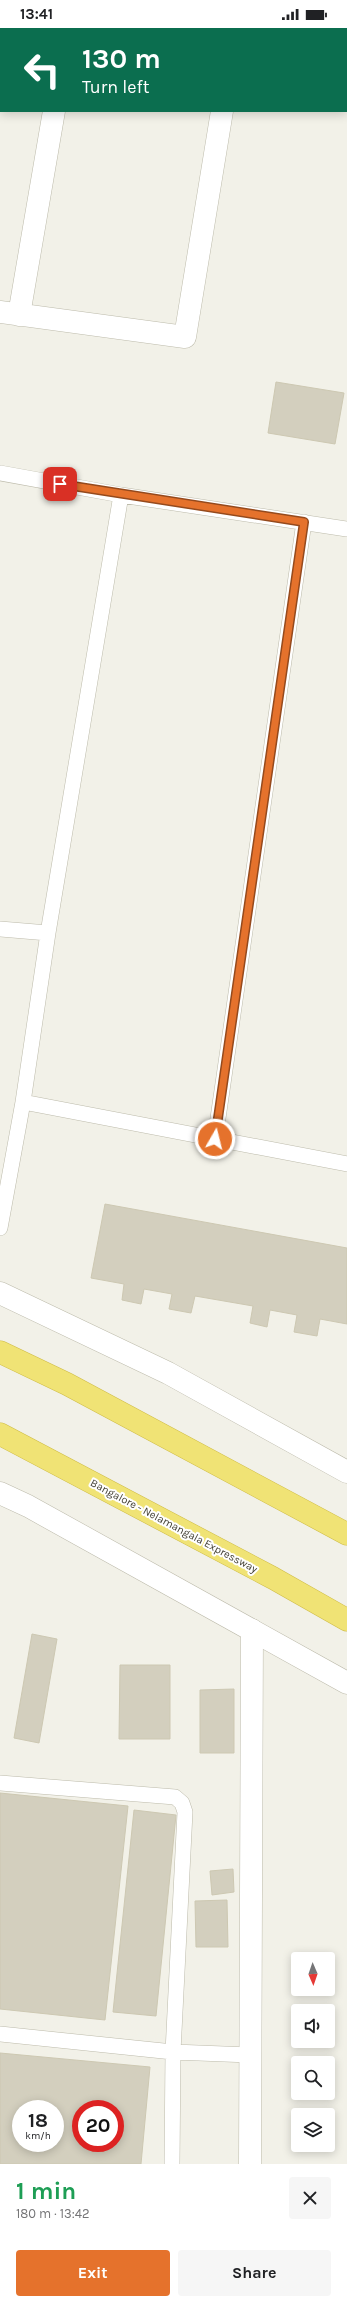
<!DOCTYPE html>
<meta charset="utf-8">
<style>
body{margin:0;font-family:Karla,sans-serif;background:#f6f6f6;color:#202124;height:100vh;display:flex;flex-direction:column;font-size:15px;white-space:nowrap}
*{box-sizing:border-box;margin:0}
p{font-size:13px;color:#757577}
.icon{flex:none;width:22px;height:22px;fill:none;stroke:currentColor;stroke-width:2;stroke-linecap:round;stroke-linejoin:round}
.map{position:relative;height:2136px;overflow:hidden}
.side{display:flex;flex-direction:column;background:#fff;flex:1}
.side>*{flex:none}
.guide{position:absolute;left:0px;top:0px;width:347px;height:84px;box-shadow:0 2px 10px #0003;background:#0b6e4f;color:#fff;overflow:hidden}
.needle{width:26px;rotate:178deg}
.controls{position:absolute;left:291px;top:1924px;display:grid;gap:8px}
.controls a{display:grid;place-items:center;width:44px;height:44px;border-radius:4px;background:#fff;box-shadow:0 2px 10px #0003;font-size:20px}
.speed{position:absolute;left:12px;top:2072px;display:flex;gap:8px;font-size:20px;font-weight:700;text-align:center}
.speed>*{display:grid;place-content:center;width:52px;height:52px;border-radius:50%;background:#fff;box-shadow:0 2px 10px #0003;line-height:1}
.speed small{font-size:10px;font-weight:400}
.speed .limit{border:6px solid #d22;background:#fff;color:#111}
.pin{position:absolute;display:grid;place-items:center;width:34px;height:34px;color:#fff;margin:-17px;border-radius:8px;box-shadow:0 2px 6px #0006}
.me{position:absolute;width:44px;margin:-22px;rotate:8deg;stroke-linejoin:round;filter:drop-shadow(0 0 3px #0008)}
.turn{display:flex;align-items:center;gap:14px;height:84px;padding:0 16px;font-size:18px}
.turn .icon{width:52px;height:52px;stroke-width:2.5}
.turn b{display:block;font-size:28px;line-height:34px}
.round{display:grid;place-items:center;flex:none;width:42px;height:42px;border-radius:4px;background:#f6f6f6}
.head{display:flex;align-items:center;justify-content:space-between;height:68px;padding:0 16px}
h1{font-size:24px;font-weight:700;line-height:30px;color:#1e9e55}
.button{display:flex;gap:8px;margin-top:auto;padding:8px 16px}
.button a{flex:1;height:46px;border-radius:4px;background:#e5722c;color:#fff;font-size:16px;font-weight:700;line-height:46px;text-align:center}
.button a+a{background:#f6f6f6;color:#202124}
.status{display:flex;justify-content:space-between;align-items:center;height:28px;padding:0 20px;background:#fff;direction:ltr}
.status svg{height:11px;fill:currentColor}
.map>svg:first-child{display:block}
.building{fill:#d3cfbe;stroke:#cdc8b2;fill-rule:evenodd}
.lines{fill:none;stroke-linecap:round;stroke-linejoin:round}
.service-casing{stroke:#bdbbab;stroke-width:16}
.minor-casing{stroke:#bdbbab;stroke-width:23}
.tertiary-casing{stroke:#bdbbab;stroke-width:23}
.motorway-casing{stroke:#cebb46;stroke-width:23}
.service{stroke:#fff;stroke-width:15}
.minor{stroke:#fff;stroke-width:22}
.tertiary{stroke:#fff;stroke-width:22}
.motorway{stroke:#f0e375;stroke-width:22}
.route-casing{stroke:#954a1d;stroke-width:10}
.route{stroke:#e5722c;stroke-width:7}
.labels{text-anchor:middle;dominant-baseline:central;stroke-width:4;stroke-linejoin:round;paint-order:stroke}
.street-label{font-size:11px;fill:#454237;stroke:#fff}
</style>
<div class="status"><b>13:41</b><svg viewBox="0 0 49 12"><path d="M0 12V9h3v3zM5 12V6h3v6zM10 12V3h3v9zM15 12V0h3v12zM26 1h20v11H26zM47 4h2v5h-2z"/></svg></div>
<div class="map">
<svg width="347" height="2136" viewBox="0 0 347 2136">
<rect width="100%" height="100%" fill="#f2f1e8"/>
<!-- building -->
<path class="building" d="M276 354 344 365 335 416 268 405Z
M105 1176 347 1220V1296L320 1291 317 1308 294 1304 297 1287 270 1282 267 1299 250 1295 253 1278 195 1268 191 1285 169 1281 172 1266 144 1261 141 1276 122 1272 124 1256 91 1250Z
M32 1606 57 1611 39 1715 14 1710Z
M120 1637H170V1711H119Z
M234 1661V1725H200V1662Z
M0 1765 128 1778 105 1992 0 1981Z
M134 1782 176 1787 156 1988 113 1984Z
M233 1841 234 1864 212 1867 210 1843Z
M227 1872 228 1919H196L195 1873Z
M0 2025 150 2039 141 2136H0ZM21 2081H55V2115H21ZM81 2081H115V2115H81Z"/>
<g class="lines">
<!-- service casing -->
<g class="service-casing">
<path id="service" d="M0 445 121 467
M0 901 48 905
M23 1074 347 1136
M215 1111 304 494
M0 1200 23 1074 48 905 121 467 347 501
M0 1755 175 1769 182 1775 185 1784 173 2024 250 2027
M0 2006 173 2024 172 2136"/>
</g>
<!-- minor casing -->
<g class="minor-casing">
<path id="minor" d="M68 1V0
M237 1V0
M0 284 185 309 222 83
M19 287 54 83
M250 2136 252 1602"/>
</g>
<!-- tertiary casing -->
<g class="tertiary-casing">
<path id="tertiary" d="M0 1265 168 1345 347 1444
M0 1465 28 1478 347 1655"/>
</g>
<!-- motorway casing -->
<g class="motorway-casing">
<path id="motorway" d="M0 1324 67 1356 347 1506
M0 1406 273 1550 347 1592"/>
</g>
<!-- service -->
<use href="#service" class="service"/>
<!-- minor -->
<use href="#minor" class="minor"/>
<!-- tertiary -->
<use href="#tertiary" class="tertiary"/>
<!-- motorway -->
<use href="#motorway" class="motorway"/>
</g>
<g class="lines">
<!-- route casing -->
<g class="route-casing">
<path id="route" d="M60 456 304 494 215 1111"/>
</g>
<!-- route -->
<use href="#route" class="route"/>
</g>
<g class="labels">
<!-- street labels -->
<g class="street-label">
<text transform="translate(174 1498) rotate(28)">Bangalore - Nelamangala Expressway</text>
</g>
</g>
</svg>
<div class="controls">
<a><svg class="needle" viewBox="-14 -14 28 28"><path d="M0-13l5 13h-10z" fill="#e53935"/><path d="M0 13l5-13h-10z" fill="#757577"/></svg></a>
<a><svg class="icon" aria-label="sound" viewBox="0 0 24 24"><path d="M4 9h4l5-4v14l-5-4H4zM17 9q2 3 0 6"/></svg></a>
<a><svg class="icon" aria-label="search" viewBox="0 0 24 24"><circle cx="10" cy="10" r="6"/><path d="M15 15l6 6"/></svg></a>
<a><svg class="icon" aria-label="layers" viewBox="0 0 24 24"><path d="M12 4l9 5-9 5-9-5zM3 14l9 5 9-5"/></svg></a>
</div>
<div class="speed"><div>18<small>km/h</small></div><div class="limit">20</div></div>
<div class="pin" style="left:60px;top:456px;background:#d93025"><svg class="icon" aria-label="arrive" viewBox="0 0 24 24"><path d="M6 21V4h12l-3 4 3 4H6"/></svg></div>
<svg class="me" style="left:215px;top:1111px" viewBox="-20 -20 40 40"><circle r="17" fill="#e5722c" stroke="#fff" stroke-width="3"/><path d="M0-11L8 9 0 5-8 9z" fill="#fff"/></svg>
<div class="guide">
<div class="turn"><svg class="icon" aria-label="left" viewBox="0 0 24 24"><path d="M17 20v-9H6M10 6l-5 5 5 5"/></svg><div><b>130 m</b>Turn left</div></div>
</div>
</div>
<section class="side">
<div class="head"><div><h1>1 min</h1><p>180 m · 13:42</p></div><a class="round"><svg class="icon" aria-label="close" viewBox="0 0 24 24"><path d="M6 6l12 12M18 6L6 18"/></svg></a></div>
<div class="button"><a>Exit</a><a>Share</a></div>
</section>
